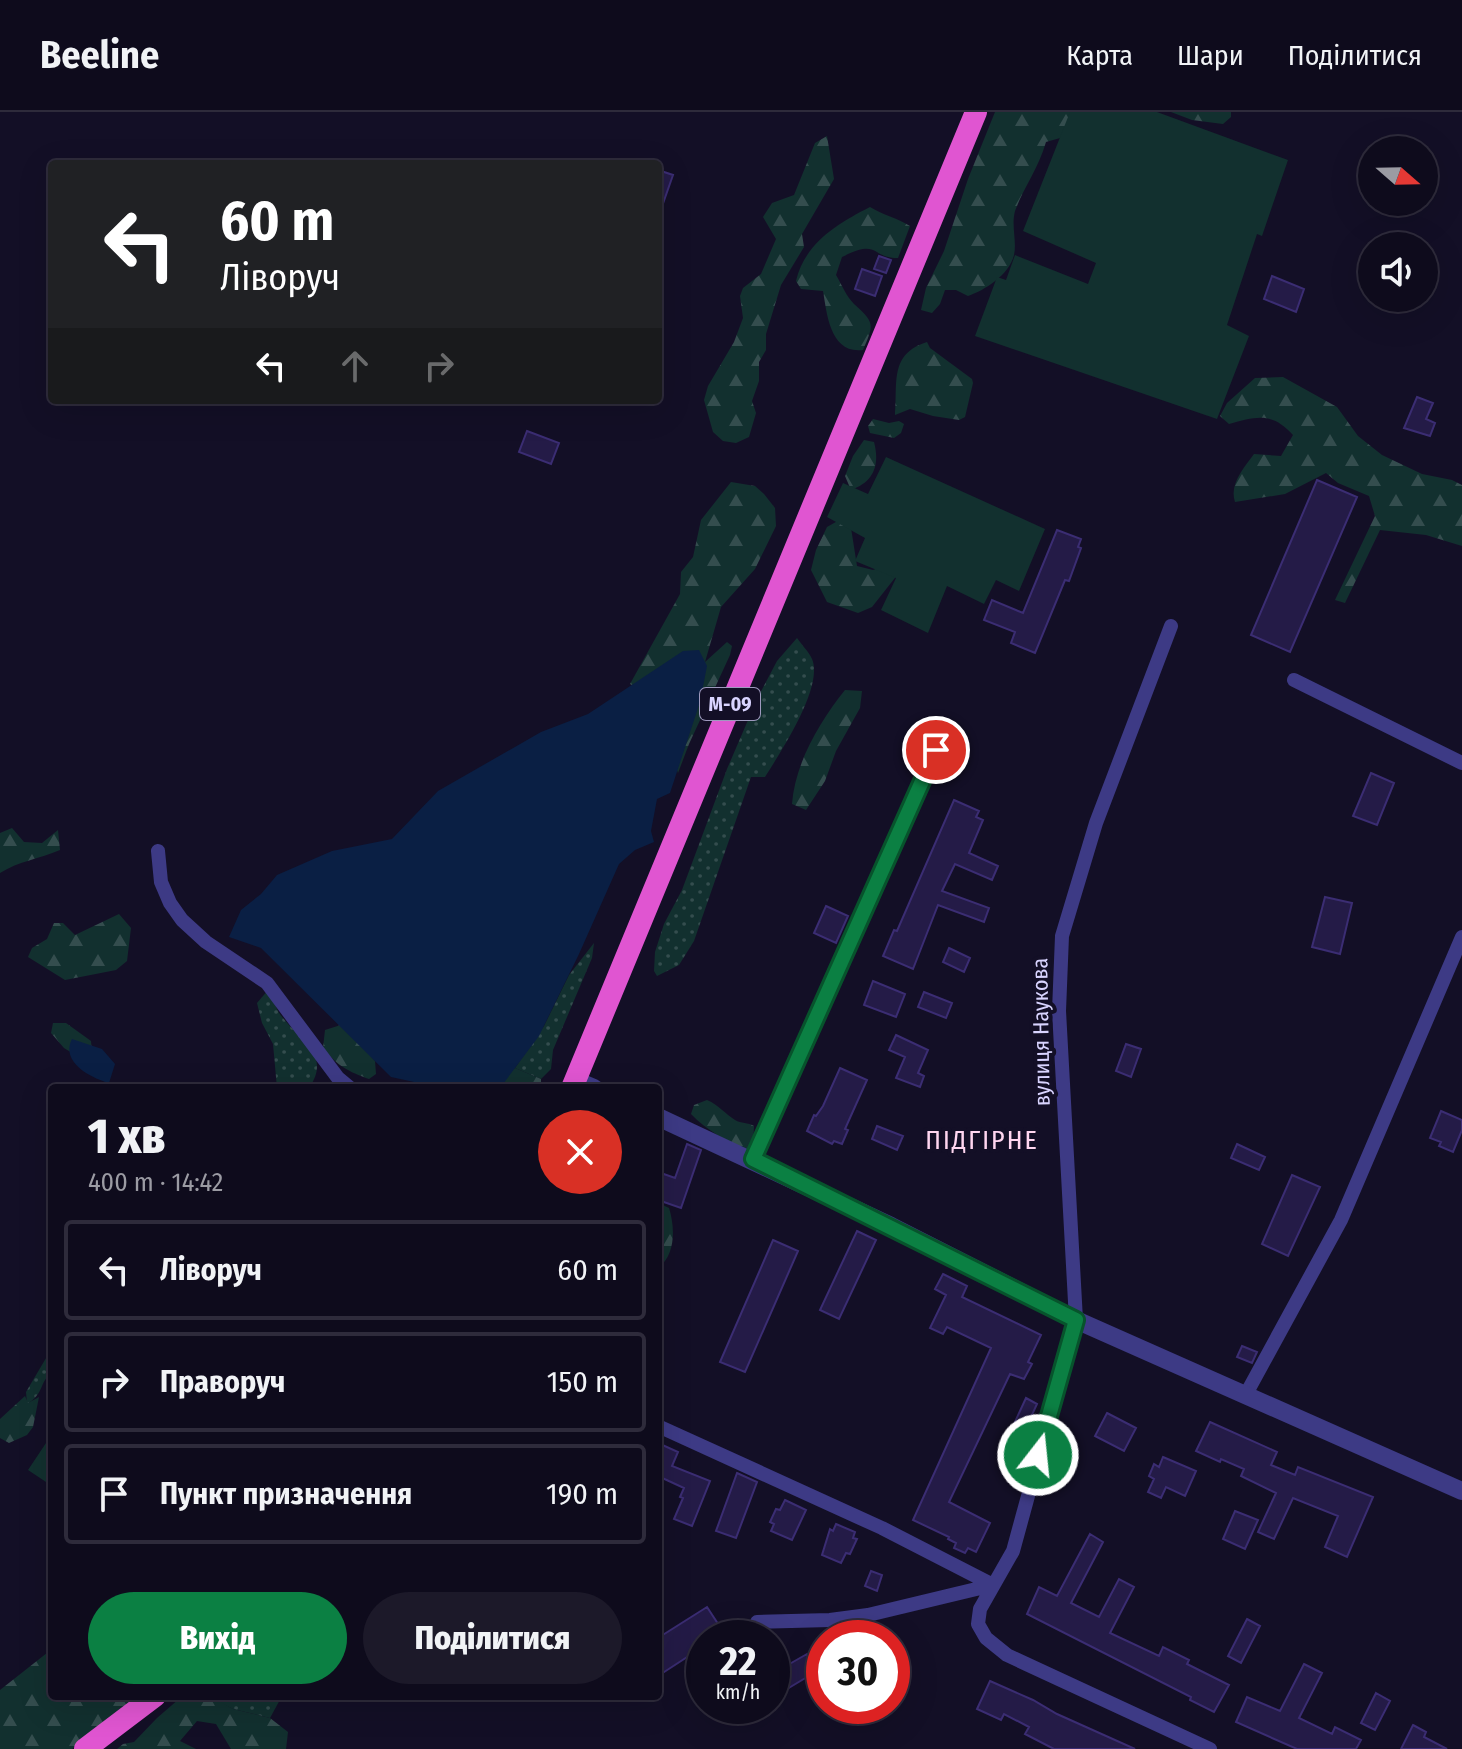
<!DOCTYPE html>
<html lang="uk">
<meta charset="utf-8">
<style>
body{margin:0;font-family:"Fira Sans Condensed",sans-serif;background:#1c1929;color:#f1f3f6;height:100vh;display:flex;flex-direction:column;font-size:30px;white-space:nowrap}
*{box-sizing:border-box;margin:0}
p{font-size:26px;color:#9b9ba3}
.icon{flex:none;width:44px;height:44px;fill:none;stroke:currentColor;stroke-width:2;stroke-linecap:round;stroke-linejoin:round}
.map{position:relative;flex:1;overflow:hidden}
.drawer{position:absolute;left:48px;top:972px;width:614px;height:616px;display:flex;flex-direction:column;background:#0e0b1c;border-radius:8px;box-shadow:0 8px 32px #0002,0 0 0 2px #2e2b3b}
.drawer>*{flex:none}
.guide{position:absolute;left:48px;top:48px;width:614px;height:244px;border-radius:8px;box-shadow:0 8px 32px #0002,0 0 0 2px #2e2b3b;background:#202124;color:#fff;overflow:hidden}
.needle{width:52px;rotate:110deg}
.buttons{position:absolute;left:1358px;top:24px;display:grid;gap:16px}
.buttons a{display:grid;place-items:center;width:80px;height:80px;border-radius:50%;background:#0e0b1c;box-shadow:0 8px 32px #0002,0 0 0 2px #2e2b3b;font-size:40px}
.speed{position:absolute;left:686px;top:1508px;display:flex;gap:16px;font-size:40px;font-weight:700;text-align:center}
.speed>*{display:grid;place-content:center;width:104px;height:104px;border-radius:50%;background:#0e0b1c;box-shadow:0 8px 32px #0002,0 0 0 2px #2e2b3b;line-height:1}
.speed small{font-size:20px;font-weight:400}
.speed .limit{border:12px solid #d22;background:#fff;color:#111}
.pin{position:absolute;display:grid;place-items:center;width:68px;height:68px;color:#fff;margin:-34px;border:4px solid #fff;border-radius:50%;box-shadow:0 2px 8px #0007}
.me{position:absolute;width:88px;margin:-44px;rotate:16deg;stroke-linejoin:round;filter:drop-shadow(0 0 6px #0008)}
.turn{display:flex;align-items:center;gap:28px;height:168px;padding:0 40px;font-size:36px}
.turn .icon{width:104px;height:104px;stroke-width:2.5}
.turn b{display:block;font-size:56px;line-height:68px}
.lanes{display:flex;align-items:center;height:76px;padding:0 40px;background:#0003;justify-content:center;gap:40px;direction:ltr}
.lanes .off{opacity:.35}
.round{display:grid;place-items:center;flex:none;width:84px;height:84px;border-radius:42px;background:#1c1929}
.head{display:flex;align-items:center;justify-content:space-between;height:136px;padding:0 40px}
h1{font-size:48px;font-weight:800;line-height:60px}
.cta{display:flex;gap:16px;margin-top:auto;padding:16px 40px}
.cta a{flex:1;height:92px;border-radius:48px;background:#0b8043;color:#fff;font-size:32px;font-weight:800;line-height:92px;text-align:center}
.cta a+a{background:#1c1929;color:#f1f3f6}
ul{padding:0;list-style:none}
li{display:flex;align-items:center;gap:24px;height:100px;margin:0 16px 12px;padding:0 24px;border:4px solid #2e2b3b;border-radius:8px}
li div{flex:1}
li b{display:block;font-size:30px}
li em{font-style:normal}
header{display:flex;align-items:center;gap:48px;box-sizing:border-box;height:112px;padding:0 40px;background:#0e0b1c;border-bottom:2px solid #2e2b3b}
header strong{font-size:38px}
nav{display:flex;gap:44px;margin-inline-start:auto;font-size:28px}
.map>svg:first-child{display:block}
.grass{fill:url(#grass-dots)}
.forest{fill:url(#forest-firs)}
.garden{fill:#12302f}
.water{fill:#0a1f44}
.building{fill:#241b47;stroke:#3b2d73;stroke-width:2}
.lines{fill:none;stroke-linecap:round;stroke-linejoin:round}
.minor{stroke:#3d3a85;stroke-width:14}
.tertiary{stroke:#3d3a85;stroke-width:18}
.trunk{stroke:#e055d1;stroke-width:22}
.route-casing{stroke:#07532c;stroke-width:20}
.route{stroke:#0b8043;stroke-width:14}
.labels{text-anchor:middle;dominant-baseline:central;stroke-width:8;stroke-linejoin:round;paint-order:stroke}
.shield{fill:#130f26;stroke:#9e99be;stroke-width:2}
.shield-label{font-size:20px;font-weight:bold;fill:#d9d4ff}
.street-label{font-size:22px;fill:#d9d4ff;stroke:#130f26}
.quarter-label{font-size:26px;letter-spacing:2px;fill:#ffd6f0;stroke:#130f26}
</style>
<header>
<strong>Beeline</strong>
<nav><a>Карта</a><a>Шари</a><a>Поділитися</a></nav>
</header>
<div class="map">
<svg width="1462" height="1637" viewBox="0 0 1462 1637">
<defs>
<pattern id="grass-dots" width="8" height="8" patternUnits="userSpaceOnUse" patternTransform="scale(2)"><rect width="8" height="8" fill="#12302f"/><path d="M2 2h.1M6 6h.1" fill="none" stroke="#344d4e" stroke-width="1.8" stroke-linecap="round"/></pattern>
<pattern id="forest-firs" width="22" height="20" patternUnits="userSpaceOnUse" patternTransform="scale(2)"><rect width="22" height="20" fill="#12302f"/><path d="M5 1l3.5 6h-7zM16 11l3.5 6h-7z" fill="#344d4e"/></pattern>
</defs>
<rect width="100%" height="100%" fill="#130f26"/>
<!-- grass -->
<path class="grass" d="M797 526C801 532 809 540 812 547 824 575 780 641 765 665H751L694 829 679 853 657 864 654 859 655 840 664 812 682 778 727 657 758 585 777 549Z
M594 831 592 846 553 938 551 957 541 967 515 956 544 914 569 863Z
M269 877C273 886 276 899 283 906 300 928 332 943 309 976H277L273 932 262 911 257 891Z
M52 1236V1260C38 1272 45 1281 27 1292L26 1280Z
M208 1584H282L270 1606 233 1597Z"/>
<!-- forest -->
<path class="forest" d="M995 0H1070L1072 13 1060 26 1046 30C1038 57 1024 75 1015 99 1011 114 1017 129 1014 143 1009 163 985 178 968 184L956 178H945L940 192 932 201 921 198 926 176 944 139 968 67Z
M1171 0H1231V5L1223 12 1192 8Z
M827 24 834 67 802 122 804 135 781 173 766 222V238L759 250V269L752 289 756 301 749 325 736 331 723 329 713 320 704 288 708 274 734 230 743 206 740 184 743 176 761 162 776 127 763 105 772 91 794 83 815 31Z
M870 95C883 103 897 106 910 114L898 146C870 146 880 126 842 145L836 163C842 173 846 184 854 192 875 211 874 212 863 238 830 242 827 202 823 179L801 177 796 169C805 131 837 112 870 95Z
M927 230 930 236 972 267 973 271 965 305 959 308 933 304 910 297 895 303C898 271 889 242 927 230Z
M1283 265 1337 295 1358 324 1382 343 1422 362 1452 368 1462 373V434L1426 423 1380 418 1345 491 1335 488 1375 404 1369 384 1338 371 1326 361 1285 382 1235 390C1229 372 1244 356 1254 342L1281 344 1293 323C1272 300 1257 304 1229 312L1220 304 1227 291 1255 266Z
M873 307 889 311 899 309 904 312 901 321 894 326 870 321 868 314Z
M864 328 874 330C880 353 874 370 851 378L845 364 853 344Z
M731 370 755 374 764 382 775 396 776 414 755 457 721 495 705 550 727 530 732 534 730 543 689 632 678 661 652 585 630 572 680 482 681 460 693 445 701 408Z
M843 406 851 416 857 454 873 458 895 450 898 462 872 495 858 501 827 490 811 458 816 438 827 415Z
M845 578 862 579 860 596 836 639 825 669 806 698 792 692C795 651 820 609 845 578Z
M12 716 24 730 42 731 58 718 60 738C39 747 19 749 0 761V721Z
M119 802 131 816 127 849 116 858 65 868 28 845 32 836 47 827 54 811H63L75 823Z
M53 911H66L91 929 92 942 77 944 64 936 51 921Z
M344 912 375 949 376 962 369 967C349 960 336 953 323 936L325 918Z
M515 956 541 967V976H408L427 965 490 968Z
M707 988C719 993 725 1002 735 1008 741 1012 748 1010 754 1014L753 1034 745 1039C726 1028 706 1018 691 1002L694 993Z
M658 1091 669 1096C675 1115 676 1143 658 1156Z
M25 1284 28 1291 39 1285 33 1315 27 1323 9 1331 0 1326V1307Z
M52 1537V1584H139L72 1637H0V1578Z
M188 1584 214 1586 233 1597 270 1606 288 1620 286 1637H231L216 1612 197 1609 180 1629 196 1637H117L123 1632 134 1630 157 1606 179 1587Z"/>
<!-- garden -->
<path class="garden" d="M1070 0H1157L1288 48 1262 124 1257 122 1227 213 1249 224 1217 307 975 224 997 165 1006 168 1015 143 1088 172 1096 151 1023 119Z
M886 345 1045 417 1019 479 996 468 984 492 947 474 928 521 881 498 896 466 855 449 865 426 827 405 843 371 868 382Z
M52 1322V1374L28 1358Z"/>
<!-- water -->
<path class="water" d="M699 538 707 554 700 590 670 681 657 687 651 719 654 730 635 738 619 752 579 842 539 924 500 976H442L391 965 261 836 229 825 241 798 261 782 277 763 332 739 392 727 438 679 541 620 588 602 683 539Z
M72 927 102 937 115 952 109 971C91 966 60 950 72 927Z"/>
<!-- building -->
<path class="building" d="M658 58 673 63 660 100 658 99Z
M879 144 891 148 886 161 874 157Z
M862 157 882 164 875 184 855 177Z
M1272 164 1304 177 1296 200 1264 187Z
M1417 285 1433 291 1426 307 1435 311 1430 324 1404 316Z
M527 319 559 331 551 352 519 340Z
M1317 368 1357 385 1290 540 1251 523Z
M1057 418 1081 427 1078 435 1081 436 1069 469 1065 468 1035 541 1011 531 1015 520 984 508 992 488 1023 501Z
M1371 661 1394 671 1377 713 1353 704Z
M954 688 979 699 976 705 983 708 969 741 998 754 992 768 955 752 942 779 989 796 984 810 938 793 913 857 883 844 894 818 897 819Z
M1325 785 1352 791 1340 842 1312 835Z
M826 794 848 804 836 831 814 821Z
M949 836 970 846 964 860 943 850Z
M873 869 905 882 896 905 864 893Z
M924 880 952 891 946 906 918 895Z
M896 923 928 938 918 961 924 964 920 975 896 966 905 945 889 938Z
M1126 932 1141 937 1131 965 1116 959Z
M840 956 867 968 845 1017 848 1018 842 1032 834 1029 832 1032 807 1019 814 1003 816 1004 823 994Z
M1441 999 1462 1008V1018L1453 1040 1439 1034 1441 1030 1430 1026Z
M877 1014 903 1024 897 1038 872 1027Z
M687 1032 701 1038 681 1096 658 1088V1060L675 1066Z
M1237 1032 1265 1045 1259 1058 1231 1046Z
M1292 1063 1320 1075 1288 1144 1262 1132Z
M857 1119 876 1128 839 1207 820 1198Z
M773 1128 798 1139 745 1260 720 1250Z
M943 1162 967 1174 962 1185 1041 1223 1028 1250 1032 1252 1024 1267 1010 1262 949 1390 990 1411 976 1440 968 1436 965 1441 954 1436 956 1431 948 1427 949 1425 913 1408 991 1236 947 1215 943 1222 930 1216 946 1183 935 1177Z
M1242 1234 1257 1240 1252 1251 1237 1245Z
M1026 1286 1037 1292 1025 1318 1014 1312Z
M1107 1301 1136 1316 1124 1339 1095 1324Z
M1210 1310 1277 1340 1271 1353 1295 1363 1298 1355 1373 1385 1347 1445 1325 1435 1338 1404 1293 1386 1274 1427 1258 1420 1276 1381 1241 1364 1244 1357 1221 1347 1220 1350 1196 1339Z
M658 1331 678 1340 672 1354 710 1369 692 1414 674 1407 683 1386 680 1385 684 1376 658 1364Z
M1163 1345 1196 1359 1185 1384 1166 1375 1161 1386 1148 1380 1154 1367 1149 1364 1154 1352 1159 1355Z
M737 1361 757 1370 736 1426 716 1419Z
M785 1388 806 1398 792 1428 771 1419 774 1412 770 1410 776 1397 780 1398Z
M1235 1399 1258 1408 1245 1437 1223 1427Z
M836 1412 855 1420 853 1426 857 1427 850 1442 846 1441 841 1451 822 1443 830 1417 833 1419Z
M1090 1422 1103 1430 1071 1491 1099 1505 1119 1467 1134 1475 1110 1521 1159 1544 1163 1535 1189 1548 1187 1552 1229 1573 1214 1600 1190 1588 1191 1585 1027 1502 1039 1475 1057 1484Z
M871 1459 882 1463 877 1479 865 1474Z
M707 1495 724 1521 717 1526H704V1534L658 1564V1526Z
M1247 1507 1260 1514 1241 1551 1228 1544Z
M807 1542 817 1559 772 1586V1562Z
M1304 1552 1322 1561 1299 1606 1332 1622 1335 1615 1361 1628 1356 1637H1297L1236 1610 1247 1585 1280 1599Z
M990 1569 1033 1588 1057 1602 1135 1637H1054L1025 1622 1029 1615 1004 1602 1001 1608 977 1597Z
M1376 1581 1390 1589 1375 1618 1361 1611Z
M726 1594H759L735 1608Z
M1413 1613 1426 1620 1424 1625 1447 1637H1401Z"/>
<g class="lines">
<!-- minor -->
<path class="minor" d="M1171 514 1096 711 1062 824 1059 899 1076 1208 1013 1439 980 1497 978 1512 986 1526 1007 1543 1210 1637
M1294 568 1462 651
M158 739 161 770 170 791 182 808 206 830 267 871 338 966 350 976
M753 1047 936 638
M1245 1284 1341 1108 1462 825
M658 1314 882 1416 993 1473
M757 1510 830 1508 868 1503 993 1473"/>
<!-- tertiary -->
<path class="tertiary" d="M575 968 594 976
M658 1005 891 1114 1076 1208 1462 1379"/>
<!-- trunk -->
<path class="trunk" d="M572 976 976 0
M85 1637 155 1584"/>
</g>
<g class="lines">
<!-- route casing -->
<g class="route-casing">
<path id="route" d="M936 638 753 1047 1076 1208 1038 1343"/>
</g>
<!-- route -->
<use href="#route" class="route"/>
</g>
<g class="labels">
<!-- shield labels -->
<rect class="shield" x="700" y="576" width="60" height="32" rx="6"/>
<g class="shield-label">
<text x="730" y="592">М-09</text>
</g>
<!-- street labels -->
<g class="street-label">
<text transform="translate(1041 920) rotate(-91)">вулиця Наукова</text>
</g>
<!-- quarter labels -->
<g class="quarter-label">
<text x="982" y="1028">ПІДГІРНЕ</text>
</g>
</g>
</svg>
<div class="buttons">
<a><svg class="needle" viewBox="-14 -14 28 28"><path d="M0-13l5 13h-10z" fill="#e53935"/><path d="M0 13l5-13h-10z" fill="#9b9ba3"/></svg></a>
<a><svg class="icon" aria-label="sound" viewBox="0 0 24 24"><path d="M4 9h4l5-4v14l-5-4H4zM17 9q2 3 0 6"/></svg></a>
</div>
<div class="speed"><div>22<small>km/h</small></div><div class="limit">30</div></div>
<div class="pin" style="left:936px;top:638px;background:#d93025"><svg class="icon" aria-label="arrive" viewBox="0 0 24 24"><path d="M6 21V4h12l-3 4 3 4H6"/></svg></div>
<svg class="me" style="left:1038px;top:1343px" viewBox="-20 -20 40 40"><circle r="17" fill="#0b8043" stroke="#fff" stroke-width="3"/><path d="M0-11L8 9 0 5-8 9z" fill="#fff"/></svg>
<div class="guide">
<div class="turn"><svg class="icon" aria-label="left" viewBox="0 0 24 24"><path d="M17 20v-9H6M10 6l-5 5 5 5"/></svg><div><b>60 m</b>Ліворуч</div></div>
<div class="lanes"><svg class="icon" aria-label="left" viewBox="0 0 24 24"><path d="M17 20v-9H6M10 6l-5 5 5 5"/></svg><svg class="icon off" aria-label="ahead" viewBox="0 0 24 24"><path d="M12 20V5M6 11l6-6 6 6"/></svg><svg class="icon off" aria-label="right" viewBox="0 0 24 24"><path d="M7 20v-9h11M14 6l5 5-5 5"/></svg></div>
</div>
<section class="drawer">
<div class="head"><div><h1>1 хв</h1><p>400 m · 14:42</p></div><a class="round" style="background:#d93025;color:#fff"><svg class="icon" aria-label="close" viewBox="0 0 24 24"><path d="M6 6l12 12M18 6L6 18"/></svg></a></div>
<ul>
<li><svg class="icon" aria-label="left" viewBox="0 0 24 24"><path d="M17 20v-9H6M10 6l-5 5 5 5"/></svg><div><b>Ліворуч</b></div><em>60 m</em></li>
<li><svg class="icon" aria-label="right" viewBox="0 0 24 24"><path d="M7 20v-9h11M14 6l5 5-5 5"/></svg><div><b>Праворуч</b></div><em>150 m</em></li>
<li><svg class="icon" aria-label="arrive" viewBox="0 0 24 24"><path d="M6 21V4h12l-3 4 3 4H6"/></svg><div><b>Пункт призначення</b></div><em>190 m</em></li>
</ul>
<div class="cta"><a>Вихід</a><a>Поділитися</a></div>
</section>
</div>
